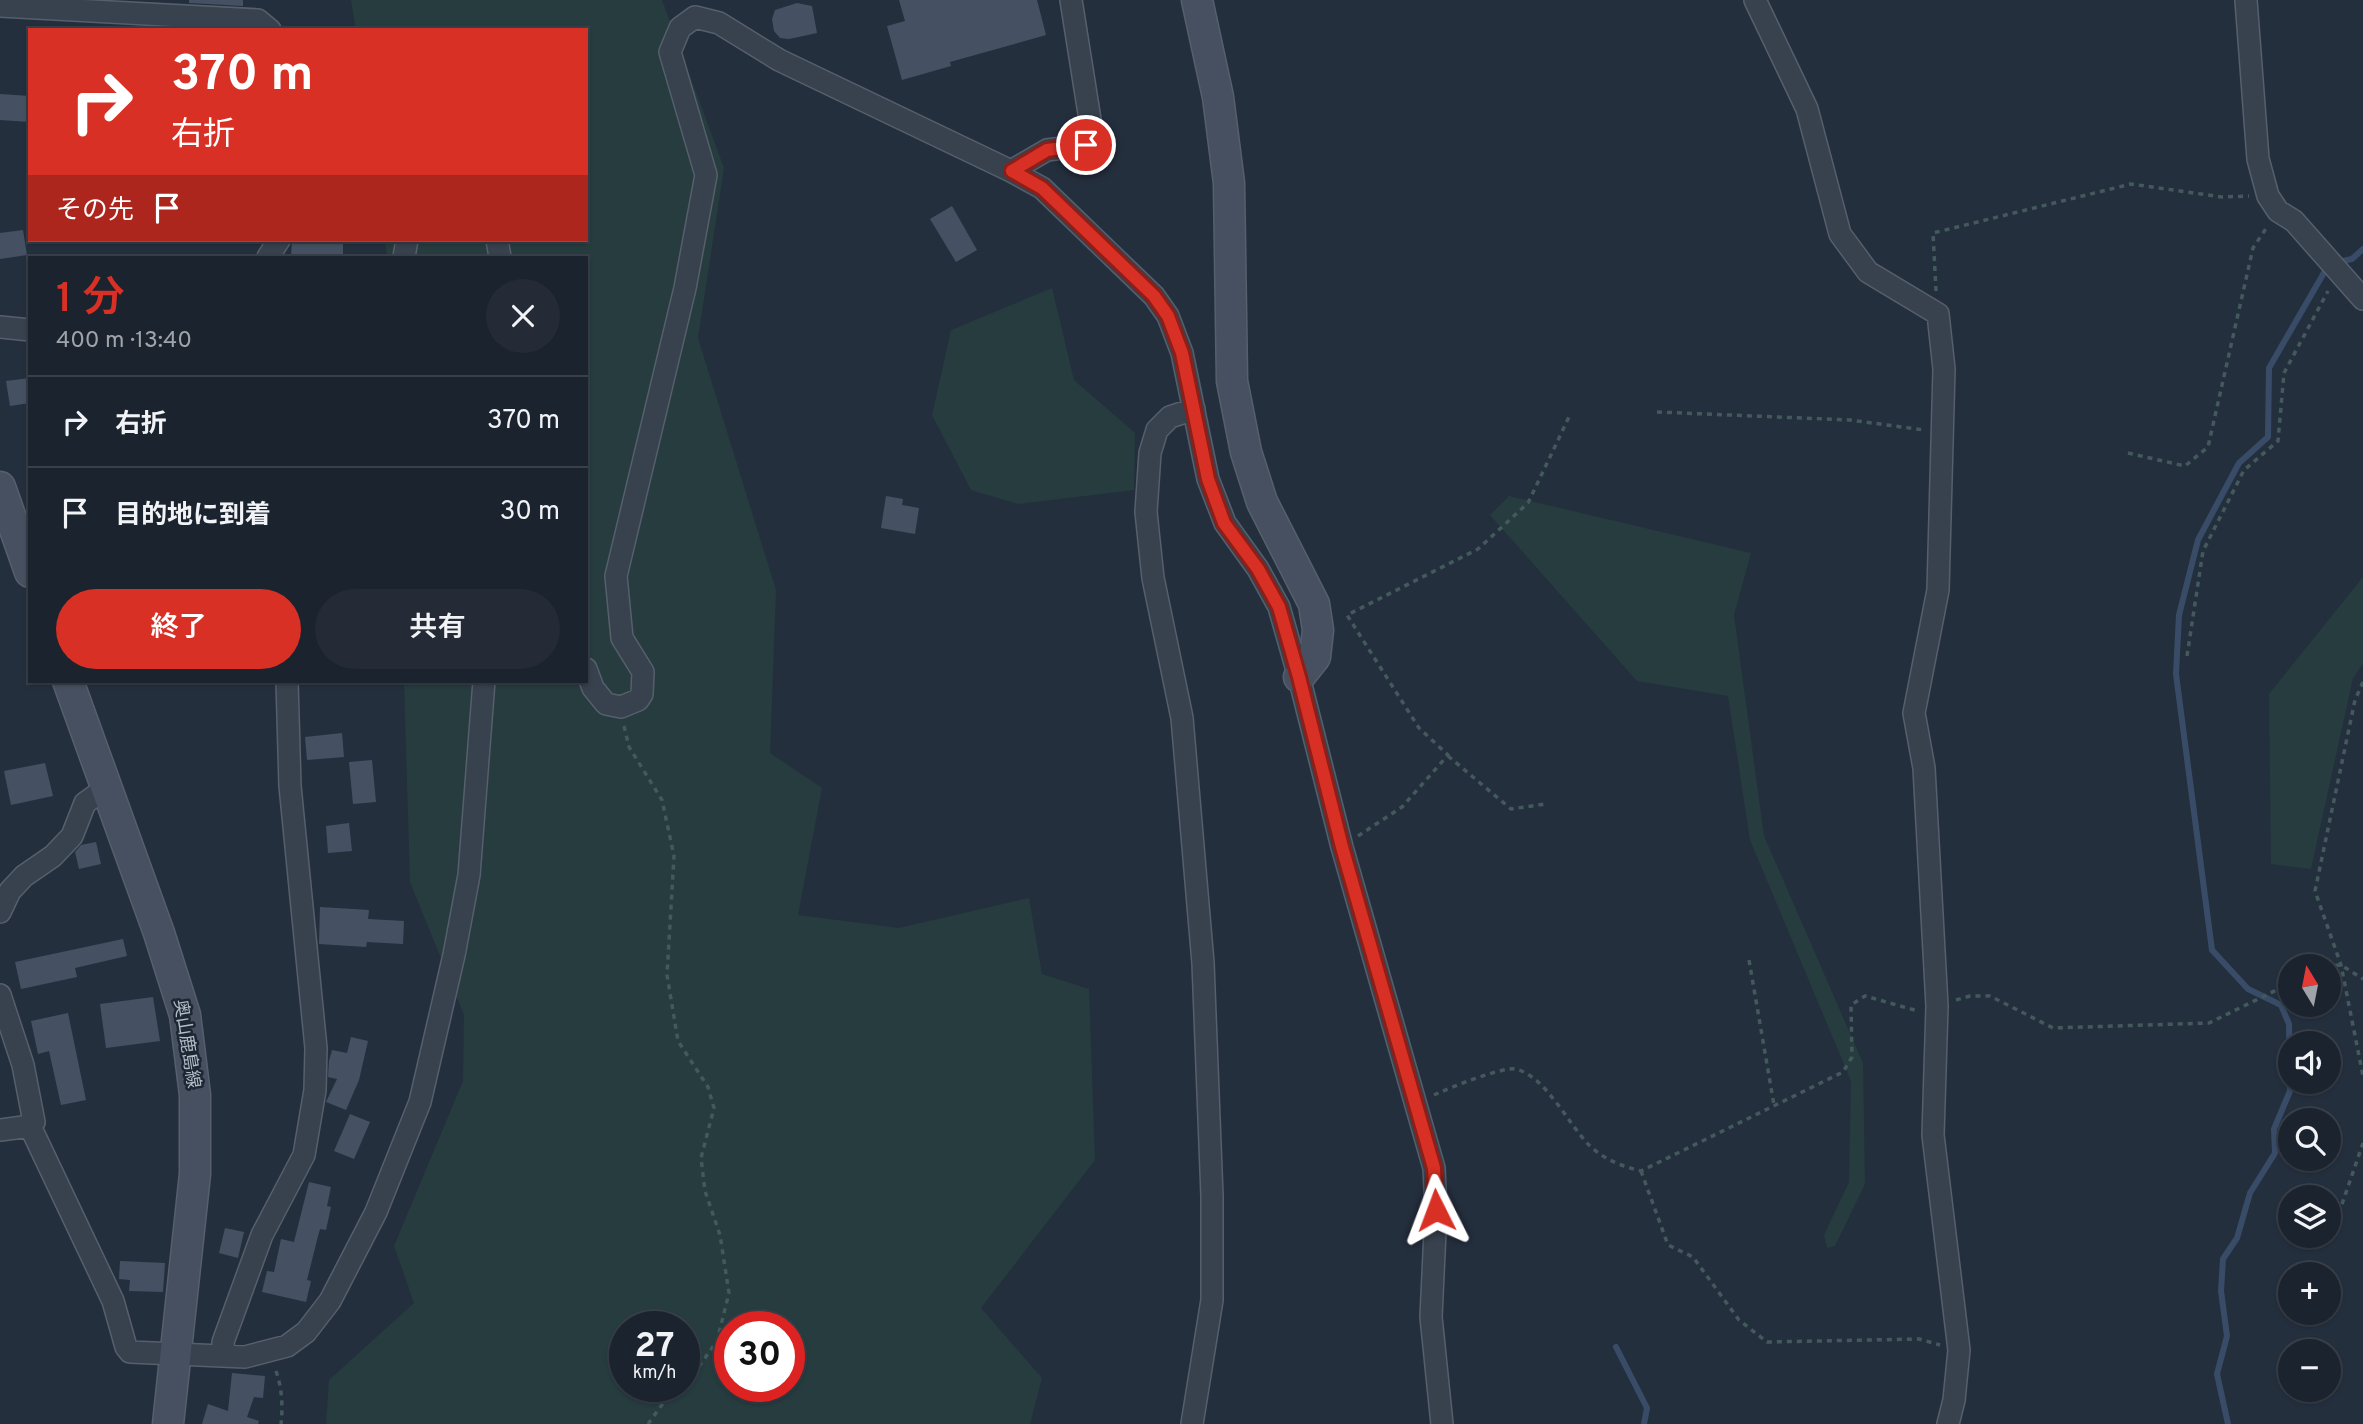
<!DOCTYPE html>
<html lang="ja">
<meta charset="utf-8">
<style>
body{margin:0;font-family:Overpass,"Noto Sans JP",sans-serif;background:#242b36;color:#f1f3f6;height:100vh;display:flex;flex-direction:column;font-size:26px;white-space:nowrap}
*{box-sizing:border-box;margin:0}
p{font-size:23px;color:#a0a4aa}
.icon{flex:none;width:38px;height:38px;fill:none;stroke:currentColor;stroke-width:2;stroke-linecap:round;stroke-linejoin:round}
.map{position:relative;flex:1;overflow:hidden}
.panel{position:absolute;left:28px;top:256px;width:560px;height:427px;display:flex;flex-direction:column;background:#1b232e;border-radius:0px;box-shadow:0 2px 5px #0004,0 0 0 2px #39404a}
.panel>*{flex:none}
.guide{position:absolute;left:28px;top:28px;width:560px;height:214px;border-radius:0px;box-shadow:0 2px 5px #0004,0 0 0 2px #39404a;background:#d93025;color:#fff;overflow:hidden}
.needle{width:46px;rotate:350deg}
.buttons{position:absolute;left:2278px;top:954px;display:grid;gap:14px}
.buttons a{display:grid;place-items:center;width:63px;height:63px;border-radius:50%;background:#1b232e;box-shadow:0 2px 5px #0004,0 0 0 2px #39404a;font-size:35px}
.speed{position:absolute;left:609px;top:1311px;display:flex;gap:14px;font-size:35px;font-weight:700;text-align:center}
.speed>*{display:grid;place-content:center;width:91px;height:91px;border-radius:50%;background:#1b232e;box-shadow:0 2px 5px #0004,0 0 0 2px #39404a;line-height:1}
.speed small{font-size:18px;font-weight:400}
.speed .limit{border:10px solid #d22;background:#fff;color:#111}
.pin{position:absolute;display:grid;place-items:center;width:60px;height:60px;color:#fff;margin:-30px;border:4px solid #fff;border-radius:50%;box-shadow:0 2px 7px #0007}
.me{position:absolute;width:77px;margin:-38px;rotate:357deg;stroke-linejoin:round;filter:drop-shadow(0 0 5px #0008)}
.turn{display:flex;align-items:center;gap:24px;height:147px;padding:0 28px;font-size:32px}
.turn .icon{width:91px;height:91px;stroke-width:2.5}
.turn b{display:block;font-size:49px;line-height:60px}
.then{display:flex;align-items:center;height:66px;padding:0 28px;background:#0003;gap:14px;font-size:26px}
.round{display:grid;place-items:center;flex:none;width:74px;height:74px;border-radius:37px;background:#242b36}
.overview{display:flex;align-items:center;justify-content:space-between;height:119px;padding:0 28px}
h1{font-size:42px;font-weight:600;line-height:52px;color:#d93025}
.action{display:flex;gap:14px;margin-top:auto;padding:14px 28px}
.action a{flex:1;height:80px;border-radius:42px;background:#d93025;color:#fff;font-size:28px;font-weight:600;line-height:80px;text-align:center}
.action a+a{background:#242b36;color:#f1f3f6}
ul{padding:0;list-style:none}
li{display:flex;align-items:center;gap:21px;height:91px;padding:0 28px;border-top:2px solid #39404a}
li div{flex:1}
li b{display:block;font-size:26px}
li em{font-style:normal}
.map>svg:first-child{display:block}
.green{fill:#263c3f;fill-rule:evenodd}
.lines{fill:none;stroke-linecap:round;stroke-linejoin:round}
.stream{stroke:#394c67;stroke-width:6}
.building{fill:#455162}
.street-casing{stroke:#565f6c;stroke-width:24}
.secondary-casing{stroke:#565f6c;stroke-width:33}
.path{stroke:#44595c;stroke-width:3.5;stroke-dasharray:5 5;stroke-linecap:butt}
.street{stroke:#38414e;stroke-width:21}
.secondary{stroke:#465061;stroke-width:30}
.route-casing{stroke:#8d1f18;stroke-width:18}
.route{stroke:#d93025;stroke-width:12}
.labels{text-anchor:middle;dominant-baseline:central;stroke-width:5;stroke-linejoin:round;paint-order:stroke}
.street-label{font-size:18px;fill:#b4bcc9;stroke:#1d2633}
</style>
<div class="map">
<svg width="2363" height="1424" viewBox="0 0 2363 1424">
<rect width="100%" height="100%" fill="#242f3e"/>
<!-- green -->
<path class="green" d="M351 0H662L724 168 698 338 776 590 770 753 822 788 798 915 899 928 1029 898 1042 974 1089 989 1095 1160 981 1308 1042 1378 1030 1424H326L329 1380 414 1303 394 1246 463 1081 464 1015 410 882 404 681H586V257H387L385 240H586V30H356ZM625 1326H684V1386H625ZM730 1326H789V1386H730Z
M1052 288 1074 380 1135 433 1134 490 1018 504 971 490 932 415 951 330Z
M1509 496 1751 553 1734 615 1764 836 1863 1063 1865 1184 1835 1246 1827 1248 1824 1235 1849 1182 1851 1081 1750 840 1728 696 1637 681 1490 515Z
M2363 577V664L2353 678 2311 869 2271 864 2269 694Z"/>
<g class="lines">
<!-- stream -->
<path class="stream" d="M1616 1347 1647 1408 1644 1424
M2228 1424 2217 1374 2227 1336 2221 1291 2223 1259 2237 1238 2250 1193 2275 1153 2274 1129 2290 1091 2289 1024 2281 1005 2248 989 2212 950 2176 674 2179 615 2198 540 2239 463 2268 437 2269 368 2329 264 2352 259 2363 249"/>
</g>
<!-- building -->
<path class="building" d="M189 0H243V6L189 3Z
M899 0H1037L1046 35 950 62 951 66 902 80 887 26 905 21Z
M797 3 812 6 817 33 789 39 780 38 774 31 772 19 775 10Z
M0 94 30 96V122L0 120Z
M952 206 977 250 956 262 930 219Z
M23 230 27 255 0 259V233Z
M292 240H343V257H291Z
M30 378V403L10 406 6 381Z
M886 496 903 499 902 505 919 508 915 534 881 528Z
M342 733 344 757 307 760 305 737Z
M372 760 376 802 353 804 349 762Z
M45 763 53 796 11 805 4 771Z
M349 823 352 851 328 853 326 826Z
M96 842 101 864 79 869 75 852 81 845Z
M320 907 369 910 368 919 404 921 403 944 367 942 366 947 319 944Z
M123 939 127 956 75 968 77 977 21 989 15 962Z
M153 997 160 1041 106 1048 100 1004Z
M68 1013 86 1100 61 1105 49 1051 38 1054 31 1021Z
M351 1037 368 1041 359 1080 346 1110 326 1102 337 1079 328 1077 329 1061 332 1050 347 1053Z
M350 1114 370 1122 354 1159 334 1151Z
M309 1182 331 1187 327 1206 331 1207 326 1230 320 1229 317 1240 307 1280 311 1281 306 1302 262 1292 267 1271 274 1272 281 1239 294 1242Z
M225 1228 244 1232 238 1258 219 1253Z
M120 1261 165 1263 163 1292 129 1291 130 1280 119 1279Z
M232 1373 265 1376 263 1398 254 1397 247 1417 259 1421 258 1424H202L208 1404 228 1411Z"/>
<g class="lines">
<!-- street casing -->
<g class="street-casing">
<path id="street" d="M1755 0 1807 109 1840 234 1868 272 1938 314 1944 369 1938 590 1914 713 1924 768 1937 1006 1933 1135 1959 1350 1954 1400 1948 1424
M2246 0 2258 159 2268 196 2278 211 2294 221 2363 299
M0 6 258 20 270 30
M1011 171 1047 150 1086 145 1091 126 1071 0
M497 240 500 257
M268 257 279 240
M404 257 407 240
M0 327 30 330
M586 669 593 688 606 704 621 707 638 700 642 694 643 672 622 638 616 576 685 288 706 175 670 52 680 28 695 17 719 23 779 60 1011 171 1042 188 1154 296 1168 316 1182 353 1208 479 1225 523 1258 569 1279 607 1299 677 1342 847 1434 1168 1436 1210 1431 1317 1442 1424
M0 912 10 891 24 876 53 856 72 836 85 803 106 788
M0 995 23 1065 34 1122 30 1126 0 1130
M30 1126 113 1301 126 1347 130 1352 245 1357 287 1346 306 1332 330 1301 376 1212 420 1102 454 955 469 875 484 681
M224 1356 223 1342 262 1235 304 1155 315 1090 316 1048 290 786 287 681
M1192 1424 1212 1300V1196L1203 963 1182 718 1153 578 1146 512 1150 453 1157 430 1170 417 1194 409"/>
</g>
<!-- secondary casing -->
<g class="secondary-casing">
<path id="secondary" d="M1197 0 1218 97 1229 183 1232 381 1246 452 1262 502 1314 604 1318 630 1315 657 1299 677
M0 487 30 572
M68 681 159 933 185 1015 195 1095V1174L168 1424"/>
</g>
<!-- path -->
<path class="path" d="M1936 291 1933 233 2131 184 2222 197 2249 196
M1657 412 1850 420 1924 430
M2128 453 2185 466 2208 447 2253 248 2267 227
M2187 656 2203 551 2244 470 2278 441 2284 373 2328 291
M2363 682 2355 700 2315 891 2341 965 2363 1076
M624 726 629 747 662 800 674 856 667 975 678 1041 708 1087 714 1108 701 1158 705 1191 720 1235 729 1293 717 1341 693 1375 684 1384
M1448 756 1511 809 1545 804
M1358 836 1402 807 1448 755 1419 728 1347 615 1478 549 1528 503 1569 417
M1749 960 1774 1105
M2325 966 2341 965 2363 979
M1956 1000 1970 996H1990L2053 1028 2209 1023 2291 983
M1434 1095C1449 1088 1501 1067 1515 1069 1544 1074 1569 1125 1589 1145 1604 1160 1622 1166 1641 1171L1843 1072 1852 1057 1851 1005 1865 996 1918 1011
M1641 1171 1668 1245 1693 1257 1739 1320 1767 1342 1919 1339 1940 1345
M2329 1242 2363 1143
M276 1371C282 1388 283 1406 281 1424
M648 1424 661 1406 682 1386"/>
<!-- street -->
<use href="#street" class="street"/>
<!-- secondary -->
<use href="#secondary" class="secondary"/>
</g>
<g class="lines">
<!-- route casing -->
<g class="route-casing">
<path id="route" d="M1086 145 1047 150 1012 171 1042 188 1154 296 1168 316 1182 353 1208 479 1224 523 1258 569 1279 607 1299 677 1342 847 1434 1168 1436 1210"/>
</g>
<!-- route -->
<use href="#route" class="route"/>
</g>
<g class="labels">
<!-- street labels -->
<g class="street-label">
<text transform="translate(186 1044) rotate(81)">奥山鹿島線</text>
</g>
</g>
</svg>
<div class="buttons">
<a><svg class="needle" viewBox="-14 -14 28 28"><path d="M0-13l5 13h-10z" fill="#e53935"/><path d="M0 13l5-13h-10z" fill="#a0a4aa"/></svg></a>
<a><svg class="icon" aria-label="sound" viewBox="0 0 24 24"><path d="M4 9h4l5-4v14l-5-4H4zM17 9q2 3 0 6"/></svg></a>
<a><svg class="icon" aria-label="search" viewBox="0 0 24 24"><circle cx="10" cy="10" r="6"/><path d="M15 15l6 6"/></svg></a>
<a><svg class="icon" aria-label="layers" viewBox="0 0 24 24"><path d="M12 4l9 5-9 5-9-5zM3 14l9 5 9-5"/></svg></a>
<a>+</a>
<a>−</a>
</div>
<div class="speed"><div>27<small>km/h</small></div><div class="limit">30</div></div>
<div class="pin" style="left:1086px;top:145px;background:#d93025"><svg class="icon" aria-label="arrive" viewBox="0 0 24 24"><path d="M6 21V4h12l-3 4 3 4H6"/></svg></div>
<svg class="me" style="left:1436px;top:1210px" viewBox="-20 -20 40 40"><path d="M0-17L14 15 0 8-14 15z" fill="#d93025" stroke="#fff" stroke-width="4"/></svg>
<div class="guide">
<div class="turn"><svg class="icon" aria-label="right" viewBox="0 0 24 24"><path d="M7 20v-9h11M14 6l5 5-5 5"/></svg><div><b>370 m</b>右折</div></div>
<div class="then">その先<svg class="icon" aria-label="arrive" viewBox="0 0 24 24"><path d="M6 21V4h12l-3 4 3 4H6"/></svg></div>
</div>
<section class="panel">
<div class="overview"><div><h1>1 分</h1><p>400 m · 13:40</p></div><a class="round"><svg class="icon" aria-label="close" viewBox="0 0 24 24"><path d="M6 6l12 12M18 6L6 18"/></svg></a></div>
<ul>
<li><svg class="icon" aria-label="right" viewBox="0 0 24 24"><path d="M7 20v-9h11M14 6l5 5-5 5"/></svg><div><b>右折</b></div><em>370 m</em></li>
<li><svg class="icon" aria-label="arrive" viewBox="0 0 24 24"><path d="M6 21V4h12l-3 4 3 4H6"/></svg><div><b>目的地に到着</b></div><em>30 m</em></li>
</ul>
<div class="action"><a>終了</a><a>共有</a></div>
</section>
</div>
